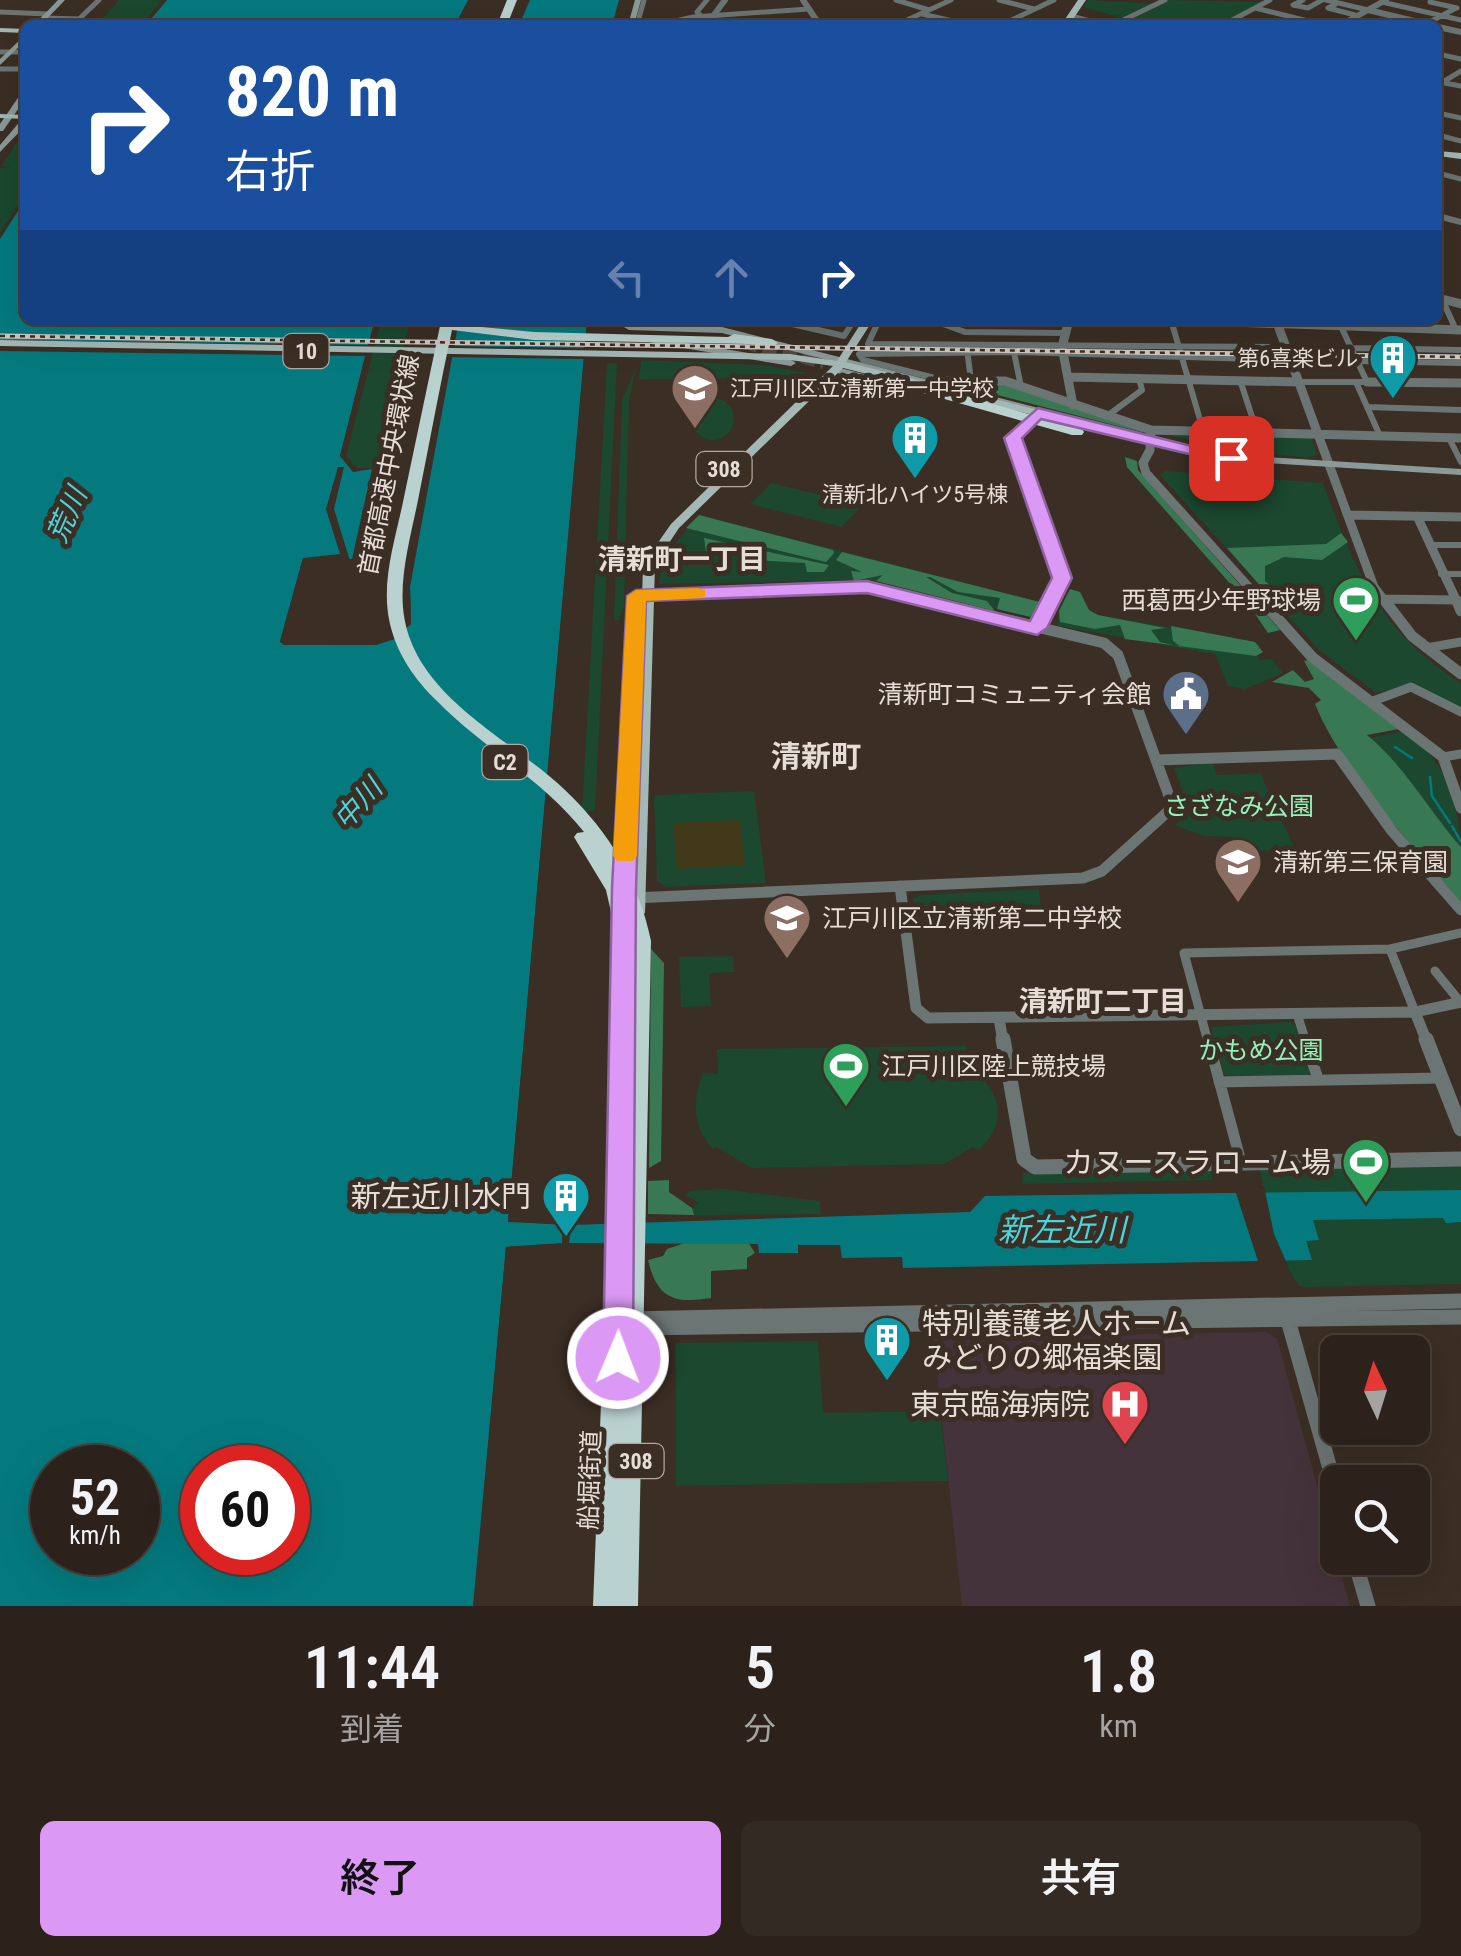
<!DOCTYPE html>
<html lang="ja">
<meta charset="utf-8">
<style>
body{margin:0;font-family:"Roboto Condensed","Noto Sans JP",sans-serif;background:#342a24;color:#f1f3f6;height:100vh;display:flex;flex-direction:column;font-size:38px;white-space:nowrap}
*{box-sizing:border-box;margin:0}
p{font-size:32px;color:#a6a4a3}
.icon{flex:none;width:55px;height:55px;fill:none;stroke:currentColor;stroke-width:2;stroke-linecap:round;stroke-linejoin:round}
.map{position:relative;height:1606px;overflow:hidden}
.sheet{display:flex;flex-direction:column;background:#2c221b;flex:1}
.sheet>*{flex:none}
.banner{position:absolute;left:20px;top:20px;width:1422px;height:305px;border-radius:15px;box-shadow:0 10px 40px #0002,0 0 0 2px #483f3a;background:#1a4fa0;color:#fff;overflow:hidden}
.needle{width:65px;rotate:356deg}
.controls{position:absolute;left:1320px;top:1335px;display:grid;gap:20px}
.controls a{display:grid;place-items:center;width:110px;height:110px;border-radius:15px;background:#2c221b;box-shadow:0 10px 40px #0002,0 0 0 2px #483f3a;font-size:50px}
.speed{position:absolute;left:30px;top:1445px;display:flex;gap:20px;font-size:50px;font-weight:700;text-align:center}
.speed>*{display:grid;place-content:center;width:130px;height:130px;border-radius:50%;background:#2c221b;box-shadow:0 10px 40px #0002,0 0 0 2px #483f3a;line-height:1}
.speed small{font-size:25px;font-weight:400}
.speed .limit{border:15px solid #d22;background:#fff;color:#111}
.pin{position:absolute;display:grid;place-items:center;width:85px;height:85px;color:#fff;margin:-42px;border-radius:20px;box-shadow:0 5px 15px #0006}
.me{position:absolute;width:110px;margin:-55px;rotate:1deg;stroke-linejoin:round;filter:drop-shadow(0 0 8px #0008)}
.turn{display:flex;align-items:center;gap:35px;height:210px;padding:0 40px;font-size:45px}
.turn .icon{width:130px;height:130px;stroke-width:2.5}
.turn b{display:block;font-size:70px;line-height:85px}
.lanes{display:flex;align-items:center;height:95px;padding:0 40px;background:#0003;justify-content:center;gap:50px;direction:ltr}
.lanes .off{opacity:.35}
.eta{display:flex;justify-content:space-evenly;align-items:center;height:170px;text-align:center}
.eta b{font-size:60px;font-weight:600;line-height:70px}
.primary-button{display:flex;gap:20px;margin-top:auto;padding:20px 40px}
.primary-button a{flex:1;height:115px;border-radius:15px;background:#db99f5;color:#111;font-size:40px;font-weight:600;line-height:115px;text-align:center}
.primary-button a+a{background:#342a24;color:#f1f3f6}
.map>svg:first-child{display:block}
.medical{fill:#45333b}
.green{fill:#1b482f}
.forest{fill:#387954}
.sand{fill:#413918}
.water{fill:#047a7f;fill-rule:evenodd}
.pier{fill:#3b2e24}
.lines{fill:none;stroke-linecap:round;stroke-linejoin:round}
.stream{stroke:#047a7f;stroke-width:2.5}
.motorway-tunnel{stroke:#55483f;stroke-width:14;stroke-dasharray:14 6;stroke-linecap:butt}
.minor-far3{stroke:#6b7573;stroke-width:5}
.minor-far2{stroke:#6b7573;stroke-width:6}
.minor-far1{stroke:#6b7573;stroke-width:9}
.minor{stroke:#6b7573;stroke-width:11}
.tertiary-far3{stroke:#6b7573;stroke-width:6}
.tertiary-far2{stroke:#6b7573;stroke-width:9}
.tertiary-far1{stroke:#6b7573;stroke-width:11}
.tertiary{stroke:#6b7573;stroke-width:15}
.secondary{fill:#8b9a98;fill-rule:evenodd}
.primary{fill:#a4b8b5;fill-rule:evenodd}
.motorway{fill:#bad2cf;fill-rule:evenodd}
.rail-casing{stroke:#cfc6bf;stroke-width:5}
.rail{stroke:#3b2e24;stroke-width:2.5;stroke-dasharray:5;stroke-linecap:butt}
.route{fill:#db99f5;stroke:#8e639f;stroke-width:2.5}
.slow{fill:#f59e0b}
.labels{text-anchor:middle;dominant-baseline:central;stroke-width:10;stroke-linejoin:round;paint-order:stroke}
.shield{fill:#3b2e24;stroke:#b3a8a1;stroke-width:2.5}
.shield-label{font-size:22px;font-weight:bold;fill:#e6ddd7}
.far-poi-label{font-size:22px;fill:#e6ddd7;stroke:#3b2e24;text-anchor:end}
.street-label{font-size:25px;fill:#e6ddd7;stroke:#3b2e24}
.poi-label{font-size:25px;fill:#e6ddd7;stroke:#3b2e24;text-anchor:start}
.park-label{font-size:25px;fill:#94f1ba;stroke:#3b2e24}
.water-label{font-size:28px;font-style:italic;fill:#48d6dd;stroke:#3b2e24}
.neighbourhood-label{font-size:28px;font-weight:bold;fill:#e6ddd7;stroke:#3b2e24}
.quarter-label{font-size:30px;font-weight:bold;fill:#e6ddd7;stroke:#3b2e24}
.near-poi-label{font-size:30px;fill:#e6ddd7;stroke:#3b2e24;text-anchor:end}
.near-water-label{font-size:32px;font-style:italic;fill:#48d6dd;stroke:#3b2e24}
</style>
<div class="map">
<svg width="1461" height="1606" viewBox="0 0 1461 1606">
<rect width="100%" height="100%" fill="#3b2e24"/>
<!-- medical -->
<path class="medical" d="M1266 1332 1277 1339 1350 1606H962L933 1338Z"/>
<!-- green -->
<path class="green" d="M119 0H162L142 25H97Z
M1088 0 1158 4 1167 0 1262 2 1219 25 1180 18 1171 25H1115L1126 19 1083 7Z
M25 132V194L0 233V168L12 167 1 166 18 141V153H22Z
M410 320 375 468H357L346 456 381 321Z
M641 360 763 365 807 373 802 378 639 379Z
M607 363H617L595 811H582Z
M636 368 629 400 624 606 619 620H614L622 400Z
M692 419a21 21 0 1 1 42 0a21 21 0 1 1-42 0Z
M1159 433 1311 437 1317 454 1310 458 1238 451Z
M1165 471 1323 483C1354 568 1380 633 1461 683V711L1411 685 1376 693 1319 650 1160 475Z
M771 483 863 505 842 527 750 504Z
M699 515 1040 602 1031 617 873 580 659 584 662 559Z
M1070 589 1080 592 1089 610 1098 615 1255 642 1263 652 1257 653 1260 660 1272 659 1283 673 1245 689 1228 686 1215 654 1058 626 1059 611Z
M1406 731C1447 761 1461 809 1461 858L1370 738Z
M1212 762 1217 775 1260 773 1295 849 1242 852 1232 837 1203 836 1175 825 1190 811 1174 768Z
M754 791 766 883 666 887 657 881 654 795Z
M1039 889 1041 909 915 914 913 899 920 895Z
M733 956 734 972 709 973 711 1006 681 1007 679 957Z
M1290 1022 1296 1026 1311 1073 1308 1077 1229 1078 1224 1074 1211 1027Z
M966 1046 973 1073 969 1076 979 1075C1004 1099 1005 1127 978 1150L973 1147 944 1164 751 1168 717 1147 713 1149C692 1127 692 1100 703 1073L718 1074 717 1049Z
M1461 1166V1284L1302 1287C1282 1274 1263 1194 1260 1169Z
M1210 1170 1213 1180 1022 1184 1023 1173Z
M722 1189 820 1201 821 1214 694 1215 691 1209 698 1203 686 1195 689 1191Z
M818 1341 823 1413 940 1411 948 1481 676 1486V1343Z"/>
<!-- forest -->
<path class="forest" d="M947 382H996L1144 432H1141Z
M1125 457 1137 461 1138 470 1280 630 1268 633 1249 605 1127 467Z
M699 515 833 550 834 553 826 562 686 528Z
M1341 533 1348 542 1322 560 1284 557 1265 566V581L1279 592 1271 598 1227 548 1326 544Z
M704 538 829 565 824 572H807L805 563 754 560 752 550 733 552 732 545 719 543 731 551 706 552Z
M842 552 1040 602 1031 617 997 609 1000 598 958 592 930 577H926L952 593 987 601 995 611 876 581 883 575 854 581 851 571 862 572 836 560Z
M1070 589 1080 592 1089 610 1098 615 1165 628 1151 630 1160 642 1181 647 1173 641 1171 626 1255 642 1263 652 1256 656 1125 639 1120 625 1095 629 1060 622 1059 611Z
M1308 660 1399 729 1367 735C1405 766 1428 810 1461 847V902C1412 846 1342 770 1315 704L1321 700 1309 688 1272 682 1293 670 1305 682 1314 679 1304 661Z
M651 949 664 963 661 1161 649 1168Z
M669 1180V1192L692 1208 694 1215 648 1214V1181Z
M748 1242 755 1253 747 1258V1269L711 1271V1298C673 1304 657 1298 648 1260L663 1256 667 1249 685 1243Z"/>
<!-- sand -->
<path class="sand" d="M740 820 745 865 677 869 673 823Z"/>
<!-- water -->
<path class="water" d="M167 0H468L455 25H146Z
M530 0H619L612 25H519Z
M25 200V320H375L340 456 353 472 372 469 352 559 303 558 280 641 376 645 411 624 410 587 459 320H587L508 1221 563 1225 562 1243 506 1247 473 1606H0V239ZM52 1468H138V1552H52ZM202 1468H288V1552H202Z
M1461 1190V1222L1446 1223 1443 1218 1313 1220 1319 1240 1306 1241 1312 1260 903 1268 902 1257 842 1258 840 1245H798V1253H759L758 1244 569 1243 571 1225 970 1212 985 1196Z"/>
<!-- pier -->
<path class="pier" d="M375 320H380L345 455 356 472 340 456 365 356 0 351V340L368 345Z
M586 338 591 339 513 1217 554 1219 553 1224 508 1222 584 359 447 357 449 346 584 348Z
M338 467H344L334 509 351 564 307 563 286 639 369 641 393 634 406 622 410 587 411 624 395 639 376 645H284L280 642 303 558 340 554 326 509Z
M1264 1186 1274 1234 1288 1266H1256L1258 1261 1234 1187Z
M551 1244V1249L510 1251 478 1606H474L506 1247Z"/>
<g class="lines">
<!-- stream -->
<path class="stream" d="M1395 747 1412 758
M1430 777 1432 796 1450 823
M1452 826 1461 842"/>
<!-- motorway-tunnel -->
<path class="motorway-tunnel" d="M744 342 824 362"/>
<!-- minor-far3 -->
<path class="minor-far3" d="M896 0 929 10
M999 0 1034 9
M1303 0 1293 5 1308 8 1322 0
M1326 0 1368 10
M1382 2 1461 20
M1430 2 1457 8
M1336 4 1328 8 1355 15
M1255 8 1324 25
M0 12 48 14
M922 14 970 25
M1071 16 1105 25
M44 18 79 19 99 0
M703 18 697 12 707 0
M1182 22 1194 25
M1426 24 1456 8
M637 25 644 0
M659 25 693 17 809 9
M866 25H878
M896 25 951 0
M1001 25 1054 0
M1113 25 1165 0
M1223 25 1270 0
M0 52H25
M1438 54 1461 59
M0 69H25
M1439 82 1461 86
M1438 85 1461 71
M1438 113 1461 118
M1438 135 1461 141
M1438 173 1461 179"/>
<!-- minor-far2 -->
<path class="minor-far2" d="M1442 299 1456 330
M775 320 844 336 854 320
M879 320 868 344 1286 347
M932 320 965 332 1066 333
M1171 320 1203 430
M1352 348 1461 350
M967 349 971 381
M1014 352 1021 387
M1357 361 1461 363
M1240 380 1257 432
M947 381 863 360 859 354 1014 352 1291 360
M1299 382H1367L1338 320
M1356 382 1380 436
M1367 407 1461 410
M1107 416 1142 390 1139 378
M1449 438 1461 462
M1429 545H1461
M1441 574H1461"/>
<!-- minor-far1 -->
<path class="minor-far1" d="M1426 648 1461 642
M1373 701 1411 687 1461 712
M1443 757 1461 754
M1390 949 1415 1012
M1435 971 1461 1003
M1297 1014 1306 1042
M1208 1042 1184 953 1390 949 1461 933"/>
<!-- minor -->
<path class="minor" d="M1208 1039 1241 1162
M1305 1039 1318 1079
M1219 1082 1442 1078"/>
<!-- tertiary-far3 -->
<path class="tertiary-far3" d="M803 0 817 21 831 25
M1368 10 1431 25
M716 25 711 19 725 0
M1341 25 1386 0
M1438 27 1461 32
M1438 216 1461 222"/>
<!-- tertiary-far2 -->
<path class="tertiary-far2" d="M1438 298 1461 304
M1069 320 1062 347 1073 405
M1174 320 1461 330
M1276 320 1374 587 1387 604
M1068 377 1299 382
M947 381H1005L1151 430 1150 450 1143 463 1146 473 1264 604
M1367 382 1461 383
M1038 413 1013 438 1062 578 1049 604
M1151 430 1461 438
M1348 515 1461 517
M1417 516 1458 604
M636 596 867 587 938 604
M1381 599 1457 600"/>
<!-- tertiary-far1 -->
<path class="tertiary-far1" d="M1262 601 1312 657 1443 757 1461 808
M1385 601 1412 636 1461 674
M1457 601 1461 611
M1037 628 1050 601
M1157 760 1337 754 1392 831 1461 910
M900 886 916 1008 928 1018 1415 1012 1461 1002
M633 898 1083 878 1102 871 1173 807 1118 655 1104 643 928 601
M1415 1012 1427 1042
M999 1018 1003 1042"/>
<!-- tertiary -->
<path class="tertiary" d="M1003 1039 1024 1159 1035 1167 1461 1159
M1426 1039 1461 1129
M1286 1313 1338 1497
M631 1319 1461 1301
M631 1328 1461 1317
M1354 1558 1368 1606"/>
<!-- secondary -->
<path class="secondary" d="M58 0H65L41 25H34Z
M635 0H641L634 25H628Z
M25 35V41L0 65V59Z
M22 92H25V99L3 131H0V124Z
M22 119H25V126L0 152V145Z
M612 320H623L631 324 722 327 1218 454 1461 469V475L1218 460 722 333 629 330Z
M651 337 791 360 796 363 791 366 648 342 646 340Z
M836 367 919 388 921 390 916 393 833 372 831 370Z"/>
<!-- primary -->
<path class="primary" d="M1078 0H1086L1069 25H1061Z
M0 28 25 29V33L0 32Z
M0 114 25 115V119L0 118Z
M1438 151 1461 153V159L1438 156Z
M863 320H873L846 362 1098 425 1099 427 1094 430 843 368 679 528 655 564 645 913 638 918 631 913 635 786 631 885 624 890 617 885 629 637 635 633 641 636 643 564 671 524 833 366 790 360 0 346V340L790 354 837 361Z"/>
<!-- motorway -->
<path class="motorway" d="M507 0H517L507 25H497Z
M431 320H454L461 325 534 332 728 337 734 334 772 339 778 343 772 347 749 344 534 340 452 330C440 385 430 440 419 495 412 532 400 570 403 608 411 696 510 737 566 791 610 833 639 882 651 941L638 1606H593L619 947 606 890 574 837 577 833 584 832C542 779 483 748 437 701 415 680 397 654 390 624 380 582 396 538 404 497 416 440 428 383 440 326Z
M907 380 1082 429 1084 432 1082 435H1072L902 387 900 384Z"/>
<!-- rail casing -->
<g class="rail-casing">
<path id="rail" d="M0 336 1461 357"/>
</g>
<!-- rail -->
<use href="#rail" class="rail"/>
</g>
<!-- route -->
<path class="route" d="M1038 408 1240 458 1231 464 1041 419 1022 438 1072 578 1047 628 1037 635 867 593 646 601 636 888 633 1358 629 1366 618 1370 608 1366 603 1358 612 888 627 596 636 590 867 581 1030 621 1052 578 1004 438Z"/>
<!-- slow -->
<path class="slow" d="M698 588 705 590V598L646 601 637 856 633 861H617L613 856 627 596 636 590Z"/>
<!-- icons -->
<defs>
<g id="building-pin" transform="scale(2.5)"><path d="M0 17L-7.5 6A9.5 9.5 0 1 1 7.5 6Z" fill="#0f9aa8" stroke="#3b2e24"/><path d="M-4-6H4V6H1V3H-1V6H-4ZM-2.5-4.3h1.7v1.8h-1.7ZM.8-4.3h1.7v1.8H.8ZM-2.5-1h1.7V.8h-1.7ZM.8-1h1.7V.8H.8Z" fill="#fff"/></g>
<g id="school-pin" transform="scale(2.5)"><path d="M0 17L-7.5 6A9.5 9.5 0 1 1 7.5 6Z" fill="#8d6e63" stroke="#3b2e24"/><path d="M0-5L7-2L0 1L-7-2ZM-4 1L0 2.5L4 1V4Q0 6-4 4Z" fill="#fff"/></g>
<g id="stadium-pin" transform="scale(2.5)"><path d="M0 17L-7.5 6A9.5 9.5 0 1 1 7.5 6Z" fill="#2e9e5b" stroke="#3b2e24"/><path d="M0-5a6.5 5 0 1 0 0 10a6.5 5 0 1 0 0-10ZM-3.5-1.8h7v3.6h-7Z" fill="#fff"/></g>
<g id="civic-pin" transform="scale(2.5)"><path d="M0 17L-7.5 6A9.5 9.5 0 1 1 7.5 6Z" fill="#5c6f8a" stroke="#3b2e24"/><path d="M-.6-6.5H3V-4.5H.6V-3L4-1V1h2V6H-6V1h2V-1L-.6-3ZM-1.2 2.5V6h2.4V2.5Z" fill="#fff"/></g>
<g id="hospital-pin" transform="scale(2.5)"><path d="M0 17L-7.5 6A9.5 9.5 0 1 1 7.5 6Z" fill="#e0444e" stroke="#3b2e24"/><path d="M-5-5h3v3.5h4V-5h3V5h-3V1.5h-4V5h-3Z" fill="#fff"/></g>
</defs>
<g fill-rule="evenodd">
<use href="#building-pin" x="1393" y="358"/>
<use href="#school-pin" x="695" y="388"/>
<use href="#building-pin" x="915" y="438"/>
<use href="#stadium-pin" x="1356" y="600"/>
<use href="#civic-pin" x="1186" y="694"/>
<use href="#school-pin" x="1238" y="862"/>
<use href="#school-pin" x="787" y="918"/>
<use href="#stadium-pin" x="846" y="1066"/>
<use href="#stadium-pin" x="1366" y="1162"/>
<use href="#building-pin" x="566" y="1196"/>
<use href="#building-pin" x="887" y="1340"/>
<use href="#hospital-pin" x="1125" y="1404"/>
</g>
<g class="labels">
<!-- shield labels -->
<g class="shield">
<rect x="283.5" y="334" width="45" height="34" rx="8"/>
<rect x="696.5" y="452" width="55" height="34" rx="8"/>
<rect x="482.5" y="745" width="45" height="34" rx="8"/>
<rect x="608.5" y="1444" width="55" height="34" rx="8"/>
</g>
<g class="shield-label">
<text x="306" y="351">10</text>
<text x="724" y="469">308</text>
<text x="505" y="762">C2</text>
<text x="636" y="1461">308</text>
</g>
<!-- far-poi labels -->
<g class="far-poi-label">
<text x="1358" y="358">第6喜楽ビル</text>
<text x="730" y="388" text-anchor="start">江戸川区立清新第一中学校</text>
<text x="915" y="494" text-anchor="middle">清新北ハイツ5号棟</text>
</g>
<!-- street labels -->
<g class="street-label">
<text transform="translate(389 465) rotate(-79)">首都高速中央環状線</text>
<text transform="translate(590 1480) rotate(-88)">船堀街道</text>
</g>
<!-- poi labels -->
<g class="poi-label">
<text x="1321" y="600" text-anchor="end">西葛西少年野球場</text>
<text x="1151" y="694" text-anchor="end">清新町コミュニティ会館</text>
<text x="1273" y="862">清新第三保育園</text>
<text x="822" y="918">江戸川区立清新第二中学校</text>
<text x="881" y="1066">江戸川区陸上競技場</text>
</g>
<!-- park labels -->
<g class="park-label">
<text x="1239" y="806">さざなみ公園</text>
<text x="1261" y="1050">かもめ公園</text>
</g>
<!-- water labels -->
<g class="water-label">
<text transform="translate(67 515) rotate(-66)">荒川</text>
<text transform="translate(358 804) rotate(-48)">中川</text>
</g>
<!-- neighbourhood labels -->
<g class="neighbourhood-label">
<text x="682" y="559">清新町一丁目</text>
<text x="1103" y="1001">清新町二丁目</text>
</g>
<!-- quarter labels -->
<g class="quarter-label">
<text x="816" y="756">清新町</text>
</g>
<!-- near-poi labels -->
<g class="near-poi-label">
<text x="1331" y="1162">カヌースラローム場</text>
<text x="531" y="1196">新左近川水門</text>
<text x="922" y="1323" text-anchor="start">特別養護老人ホーム<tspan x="922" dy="34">みどりの郷福楽園</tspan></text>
<text x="1090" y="1404">東京臨海病院</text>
</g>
<!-- near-water labels -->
<g class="near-water-label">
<text x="1062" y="1230">新左近川</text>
</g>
</g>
</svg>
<div class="controls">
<a><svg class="needle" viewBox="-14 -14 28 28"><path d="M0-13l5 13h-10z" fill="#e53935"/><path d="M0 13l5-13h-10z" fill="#a6a4a3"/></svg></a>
<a><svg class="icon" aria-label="search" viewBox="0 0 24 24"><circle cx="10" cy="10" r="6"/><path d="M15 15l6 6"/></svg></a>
</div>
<div class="speed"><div>52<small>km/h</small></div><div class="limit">60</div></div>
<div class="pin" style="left:1231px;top:458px;background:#d93025"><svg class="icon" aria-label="arrive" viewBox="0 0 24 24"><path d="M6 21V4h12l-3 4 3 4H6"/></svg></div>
<svg class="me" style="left:618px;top:1358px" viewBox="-20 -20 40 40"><circle r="17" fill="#db99f5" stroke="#fff" stroke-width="3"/><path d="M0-11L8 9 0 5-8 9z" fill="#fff"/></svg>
<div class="banner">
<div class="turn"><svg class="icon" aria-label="right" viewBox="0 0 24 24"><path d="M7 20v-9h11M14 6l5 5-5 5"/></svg><div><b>820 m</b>右折</div></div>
<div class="lanes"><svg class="icon off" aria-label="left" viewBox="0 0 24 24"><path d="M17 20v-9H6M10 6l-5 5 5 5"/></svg><svg class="icon off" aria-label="ahead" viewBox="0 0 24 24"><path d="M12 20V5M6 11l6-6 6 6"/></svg><svg class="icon" aria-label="right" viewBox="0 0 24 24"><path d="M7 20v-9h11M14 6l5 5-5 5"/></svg></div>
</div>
</div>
<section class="sheet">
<div class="eta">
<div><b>11:44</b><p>到着</p></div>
<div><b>5</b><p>分</p></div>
<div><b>1.8</b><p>km</p></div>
</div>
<div class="primary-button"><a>終了</a><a>共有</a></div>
</section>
